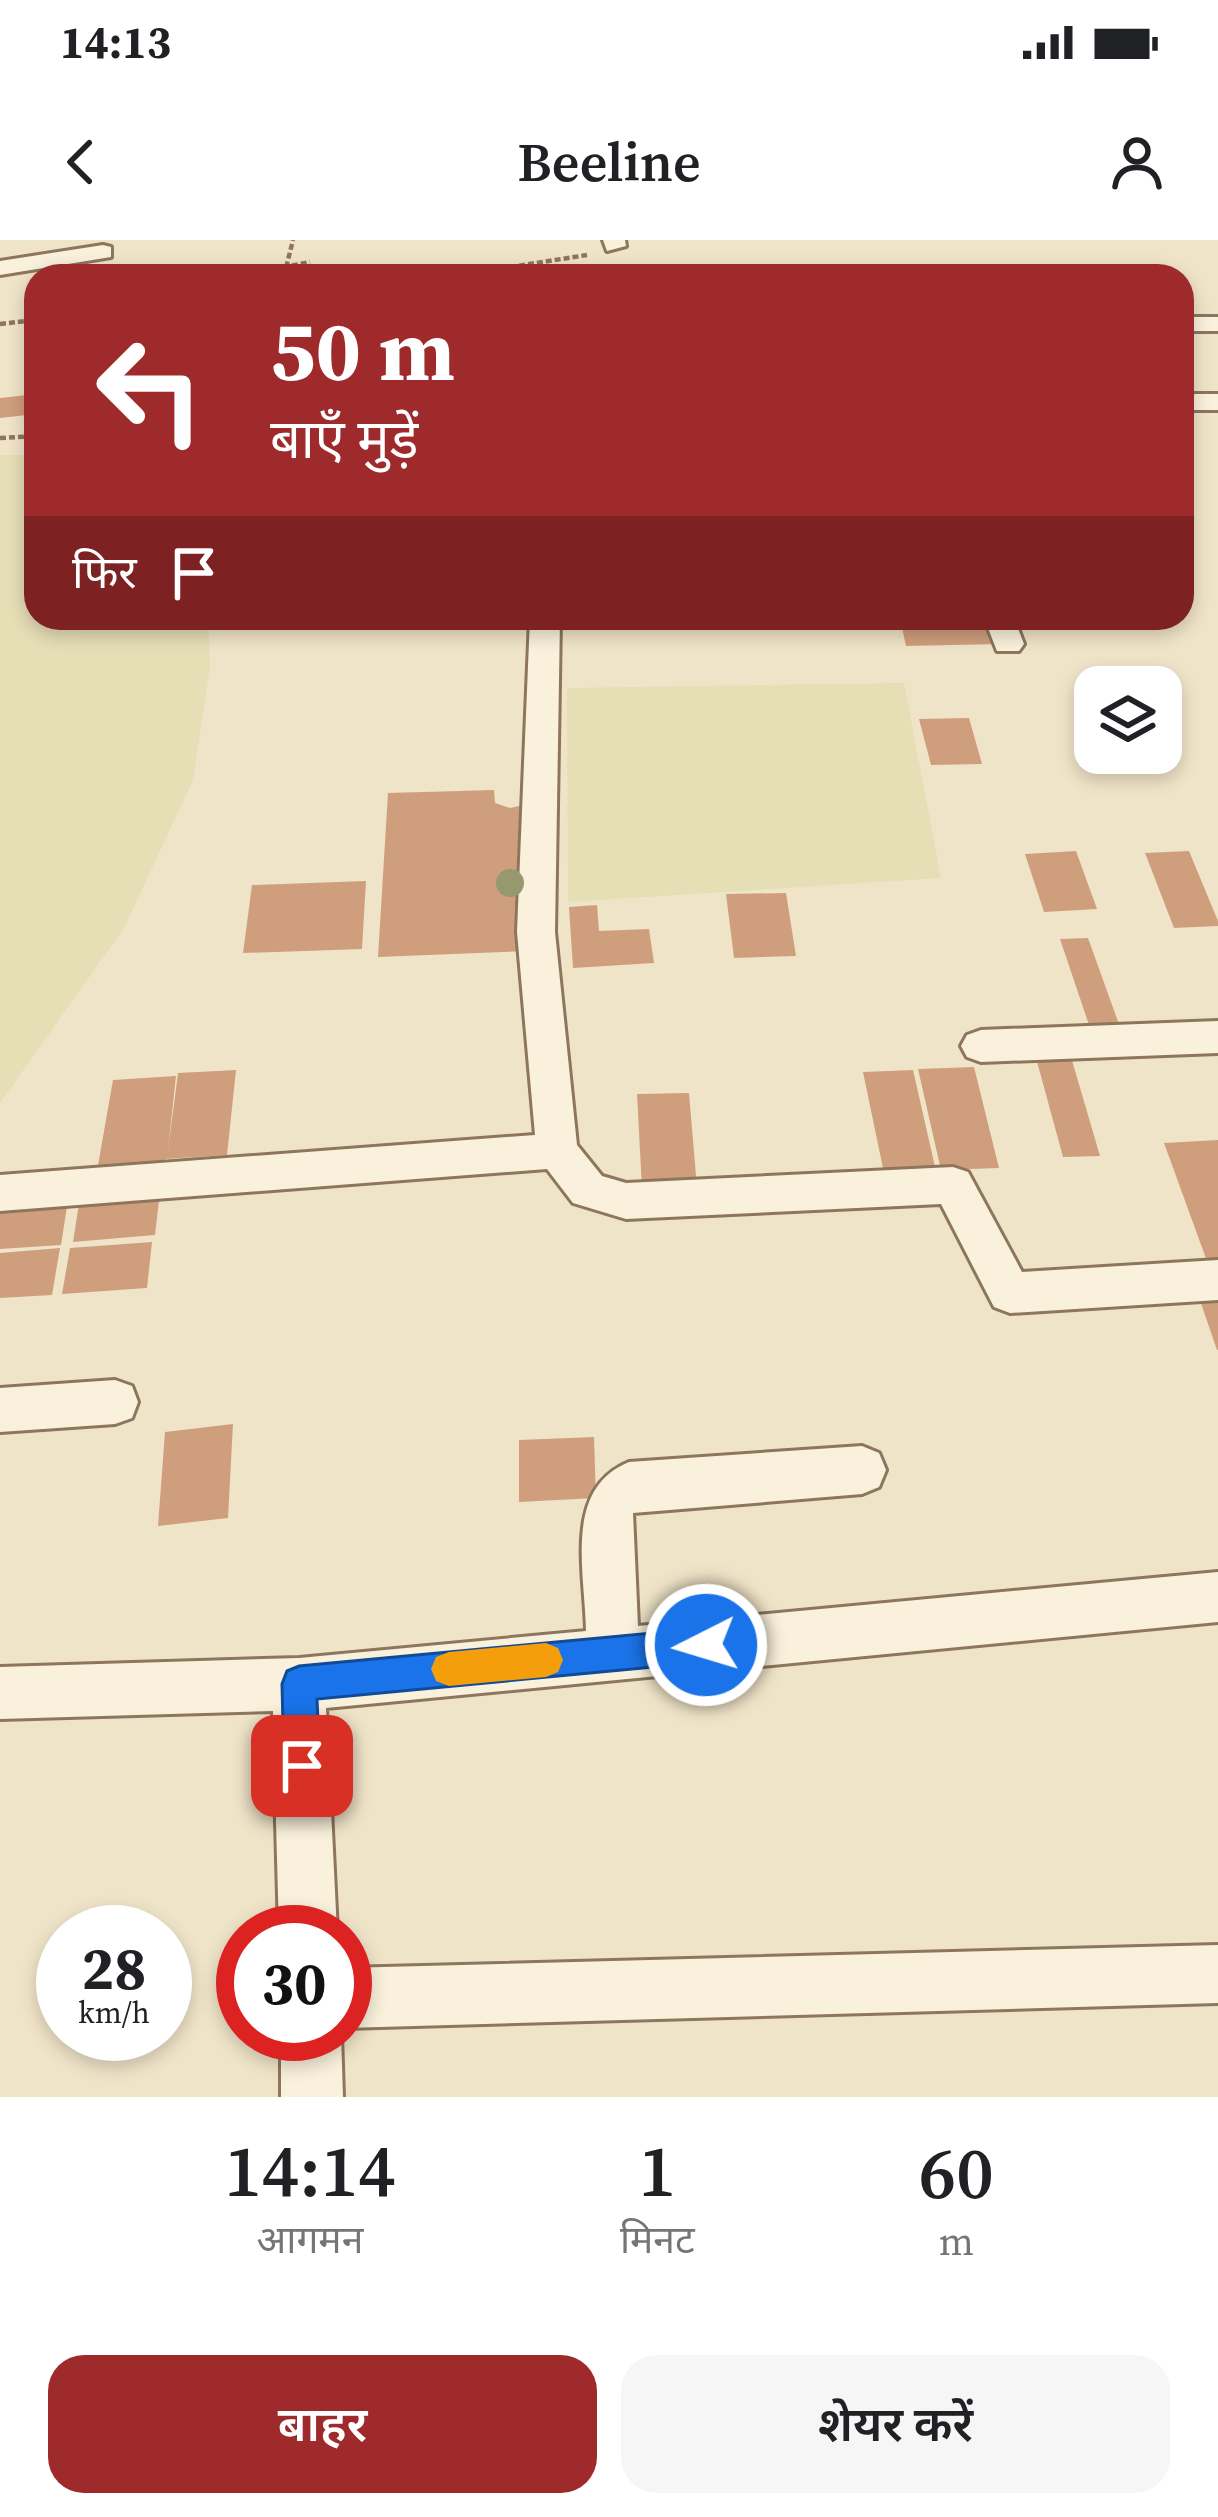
<!DOCTYPE html>
<html lang="hi">
<meta charset="utf-8">
<style>
body{margin:0;font-family:"Source Serif 4","Noto Sans Devanagari",serif;background:#f6f6f6;color:#202124;height:100vh;display:flex;flex-direction:column;font-size:45px;white-space:nowrap}
*{box-sizing:border-box;margin:0}
p{font-size:39px;color:#757577}
.icon{flex:none;width:66px;height:66px;fill:none;stroke:currentColor;stroke-width:2;stroke-linecap:round;stroke-linejoin:round}
.map{position:relative;height:1857px;overflow:hidden}
.details{display:flex;flex-direction:column;background:#fff;flex:1}
.details>*{flex:none}
.guide{position:absolute;left:24px;top:24px;width:1170px;height:366px;border-radius:36px;box-shadow:0 6px 18px #0003;background:#9e2a2b;color:#fff;overflow:hidden}
.buttons{position:absolute;left:1074px;top:426px;display:grid;gap:24px}
.buttons a{display:grid;place-items:center;width:108px;height:108px;border-radius:24px;background:#fff;box-shadow:0 6px 18px #0003;font-size:60px}
.speed{position:absolute;left:36px;top:1665px;display:flex;gap:24px;font-size:60px;font-weight:700;text-align:center}
.speed>*{display:grid;place-content:center;width:156px;height:156px;border-radius:50%;background:#fff;box-shadow:0 6px 18px #0003;line-height:1}
.speed small{font-size:30px;font-weight:400}
.speed .limit{border:18px solid #d22;background:#fff;color:#111}
.pin{position:absolute;display:grid;place-items:center;width:102px;height:102px;color:#fff;margin:-51px;border-radius:24px;box-shadow:0 6px 18px #0006}
.me{position:absolute;width:132px;margin:-66px;rotate:265deg;stroke-linejoin:round;filter:drop-shadow(0 0 9px #0008)}
.turn{display:flex;align-items:center;gap:42px;height:252px;padding:0 48px;font-size:54px}
.turn .icon{width:156px;height:156px;stroke-width:2.5}
.turn b{display:block;font-size:84px;line-height:102px}
.then{display:flex;align-items:center;height:114px;padding:0 48px;background:#0003;gap:24px;font-size:45px}
.eta{display:flex;justify-content:space-evenly;align-items:center;height:204px;text-align:center}
.eta b{font-size:72px;font-weight:600;line-height:84px}
.primary-button{display:flex;gap:24px;margin-top:auto;padding:24px 48px}
.primary-button a{flex:1;height:138px;border-radius:36px;background:#9e2a2b;color:#fff;font-size:48px;font-weight:600;line-height:138px;text-align:center}
.primary-button a+a{background:#f6f6f6;color:#202124}
.status{display:flex;justify-content:space-between;align-items:center;height:84px;padding:0 60px;background:#fff;direction:ltr}
.status svg{height:33px;fill:currentColor}
header{display:flex;justify-content:space-between;align-items:center;height:156px;padding:0 48px;background:#fff;font-size:54px;font-weight:600}
.map>svg:first-child{display:block}
.farmland{fill:#e6deb5}
.building{fill:#cf9f7d}
.lines{fill:none;stroke-linecap:round;stroke-linejoin:round}
.street-casing{stroke:#8d765c;stroke-width:6}
.path{stroke:#8d765c;stroke-width:4.5;stroke-dasharray:6 3;stroke-linecap:butt}
.street{fill:#faf1dc;fill-rule:evenodd}
.tree{fill:#96986f}
.route{fill:#1a73e8;stroke:#114b97;stroke-width:3}
.slow{fill:#f59e0b}
</style>
<div class="status"><b>14:13</b><svg viewBox="0 0 49 12"><path d="M0 12V9h3v3zM5 12V6h3v6zM10 12V3h3v9zM15 12V0h3v12zM26 1h20v11H26zM47 4h2v5h-2z"/></svg></div>
<header><svg class="icon" aria-label="back" viewBox="0 0 24 24"><path d="M15 5l-7 7 7 7"/></svg>Beeline<svg class="icon" aria-label="person" viewBox="0 0 24 24"><circle cx="12" cy="8" r="4"/><path d="M4 21q1-7 8-7t8 7"/></svg></header>
<div class="map">
<svg width="1218" height="1857" viewBox="0 0 1218 1857">
<rect width="100%" height="100%" fill="#f0e4c8"/>
<!-- farmland -->
<path class="farmland" d="M0 215H36V378H208L210 426 193 540 124 688 0 863Z
M904 443 941 638 568 662 567 448Z"/>
<!-- building -->
<path class="building" d="M451 24 449 36H358L360 25Z
M36 154V174L0 178V158Z
M900 378H992L1000 404 906 406Z
M969 478 982 524 931 525 919 479Z
M494 550 495 563 510 568 524 565 527 711 378 717 388 553Z
M1076 611 1097 669 1044 672 1025 614Z
M1189 611 1218 681V686L1174 688 1145 613Z
M366 641 362 709 243 713 252 645Z
M786 653 796 716 734 718 726 654Z
M597 665 599 691 649 689 654 723 573 728 569 667Z
M1088 698 1120 787 1090 788 1060 699Z
M1071 817 1100 916 1063 917 1036 818Z
M974 827 999 928 941 930 918 829Z
M236 830 227 915 165 919 163 928 97 931 113 840 176 836 168 910 178 833Z
M913 830 936 931 884 933 863 832Z
M689 853 697 948 642 949 637 854Z
M1218 900V1023L1208 1024 1164 903Z
M160 952 155 995 73 1002 80 957Z
M68 960 61 1005 0 1009V964Z
M152 1002 147 1048 62 1054 70 1008Z
M60 1008 52 1055 0 1058V1013Z
M1218 1045V1110H1217L1195 1046Z
M233 1184 228 1278 158 1286 165 1192Z
M594 1197 596 1258 519 1262V1200Z"/>
<g class="lines">
<!-- street casing -->
<g class="street-casing">
<path id="street" d="M603 0H625L626 6 607 11Z
M103 5 111 7V17L0 35V21Z
M1182 77H1218V91H1182Z
M1182 154H1218V170H1182Z
M530 378H560L555 692 577 905 602 936 626 943 953 927 968 932 1022 1032 1218 1020V1060L1010 1073 994 1067 941 964 626 979 573 963 547 929 0 971V935L535 895 517 692Z
M984 378H1014L1024 404 1019 411H997Z
M1218 781V813L981 822 967 817 961 806 967 795 981 790Z
M115 1140 132 1146 138 1162 132 1178 115 1184 0 1192V1148Z
M862 1206 879 1213 886 1230 879 1247 862 1254 633 1273 638 1386 1218 1332V1382L326 1468 337 1692H279L273 1471 0 1479V1427L299 1418 586 1391C585 1330 563 1249 629 1222Z
M1218 1705V1763L345 1788V1728Z
M281 1794H341L343 1857H281Z"/>
</g>
<!-- path -->
<path class="path" d="M239 36 310 22
M284 36 293 0
M475 36 466 34 587 15
M0 84 36 80
M0 198 36 196"/>
<!-- street -->
<use href="#street" class="street"/>
</g>
<!-- trees -->
<circle class="tree" cx="510" cy="643" r="14"/>
<!-- route -->
<path class="route" d="M706 1388 718 1393 723 1405 718 1417 706 1422 317 1459 320 1526 315 1539 302 1544 290 1539 284 1526 282 1444 287 1431 299 1426Z"/>
<!-- slow -->
<path class="slow" d="M546 1403 558 1408 563 1420 558 1432 546 1437 449 1446 436 1441 431 1429 436 1417 449 1412Z"/>
</svg>
<div class="buttons">
<a><svg class="icon" aria-label="layers" viewBox="0 0 24 24"><path d="M12 4l9 5-9 5-9-5zM3 14l9 5 9-5"/></svg></a>
</div>
<div class="speed"><div>28<small>km/h</small></div><div class="limit">30</div></div>
<div class="pin" style="left:302px;top:1526px;background:#d93025"><svg class="icon" aria-label="arrive" viewBox="0 0 24 24"><path d="M6 21V4h12l-3 4 3 4H6"/></svg></div>
<svg class="me" style="left:706px;top:1405px" viewBox="-20 -20 40 40"><circle r="17" fill="#1a73e8" stroke="#fff" stroke-width="3"/><path d="M0-11L8 9 0 5-8 9z" fill="#fff"/></svg>
<div class="guide">
<div class="turn"><svg class="icon" aria-label="left" viewBox="0 0 24 24"><path d="M17 20v-9H6M10 6l-5 5 5 5"/></svg><div><b>50 m</b>बाएँ मुड़ें</div></div>
<div class="then">फिर<svg class="icon" aria-label="arrive" viewBox="0 0 24 24"><path d="M6 21V4h12l-3 4 3 4H6"/></svg></div>
</div>
</div>
<section class="details">
<div class="eta">
<div><b>14:14</b><p>आगमन</p></div>
<div><b>1</b><p>मिनट</p></div>
<div><b>60</b><p>m</p></div>
</div>
<div class="primary-button"><a>बाहर</a><a>शेयर करें</a></div>
</section>
